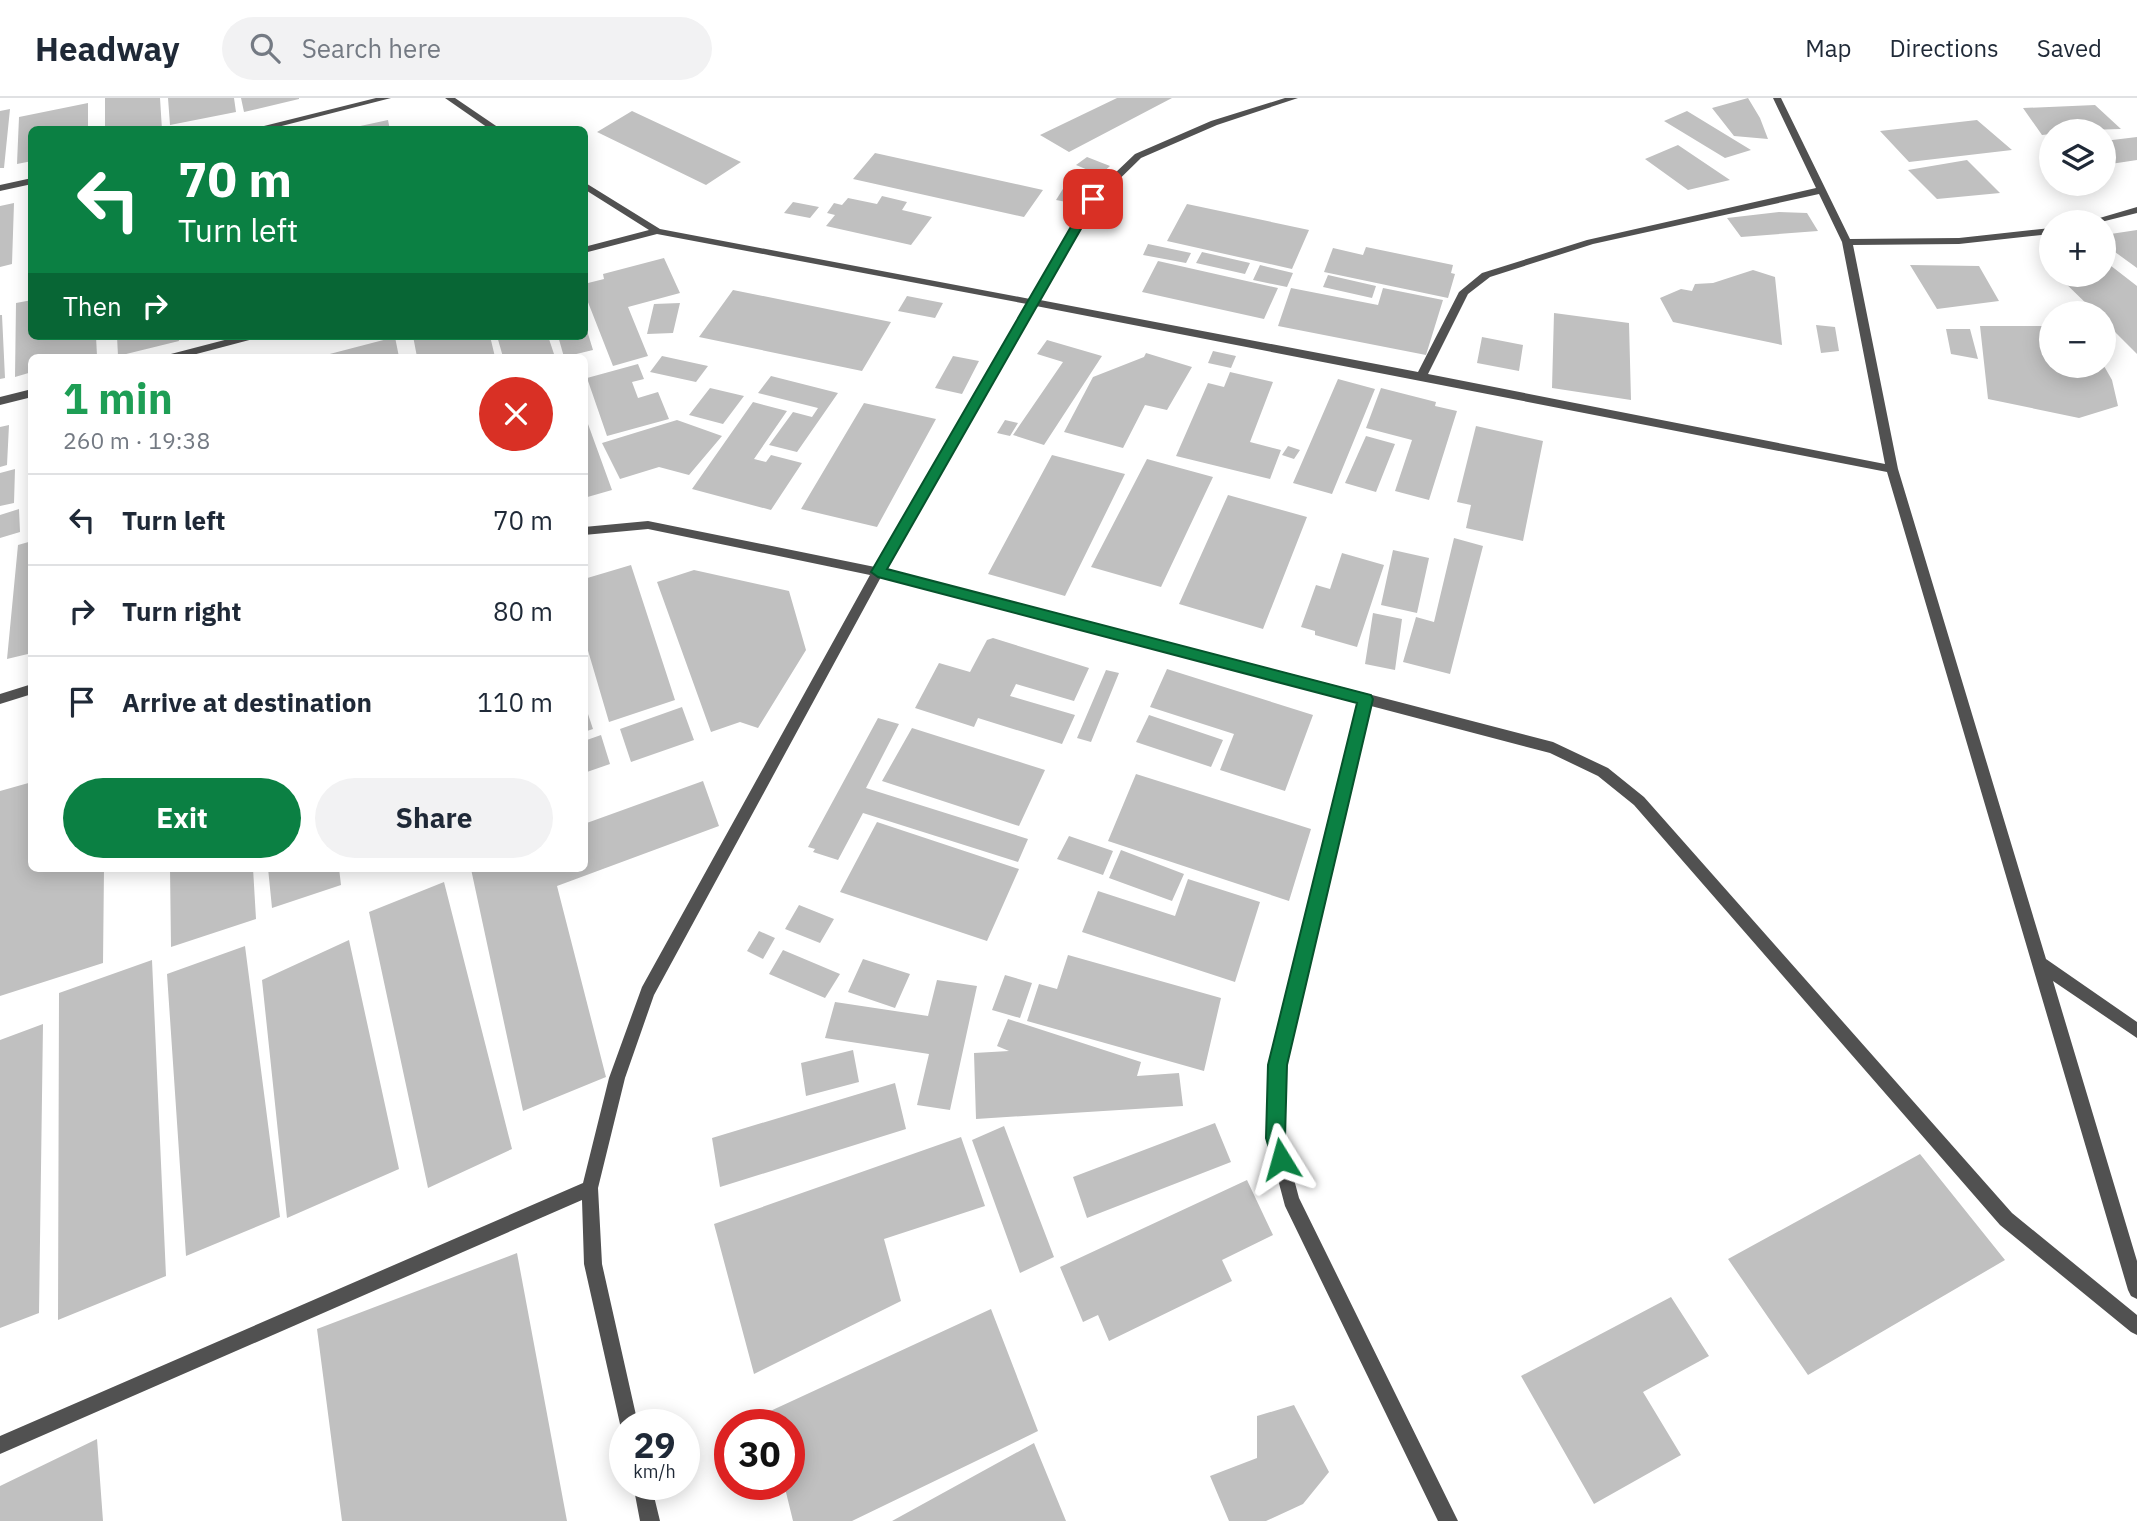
<!DOCTYPE html>
<meta charset="utf-8">
<style>
body{margin:0;font-family:"IBM Plex Sans",sans-serif;background:#f2f2f3;color:#1f2937;height:100vh;display:flex;flex-direction:column;font-size:26px;white-space:nowrap}
*{box-sizing:border-box;margin:0}
p{font-size:23px;color:#747a83}
.icon{flex:none;width:38px;height:38px;fill:none;stroke:currentColor;stroke-width:2;stroke-linecap:round;stroke-linejoin:round}
.map{position:relative;flex:1;overflow:hidden}
.details{position:absolute;left:28px;top:256px;width:560px;height:518px;display:flex;flex-direction:column;background:#fff;border-radius:10px;box-shadow:0 4px 18px #0003}
.details>*{flex:none}
.top-card{position:absolute;left:28px;top:28px;width:560px;height:214px;border-radius:10px;box-shadow:0 4px 18px #0003;background:#0b8043;color:#fff;overflow:hidden}
.tools{position:absolute;left:2039px;top:21px;display:grid;gap:14px}
.tools a{display:grid;place-items:center;width:77px;height:77px;border-radius:50%;background:#fff;box-shadow:0 4px 18px #0003;font-size:35px}
.speed{position:absolute;left:609px;top:1311px;display:flex;gap:14px;font-size:35px;font-weight:700;text-align:center}
.speed>*{display:grid;place-content:center;width:91px;height:91px;border-radius:50%;background:#fff;box-shadow:0 4px 18px #0003;line-height:1}
.speed small{font-size:18px;font-weight:400}
.speed .limit{border:10px solid #d22;background:#fff;color:#111}
.pin{position:absolute;display:grid;place-items:center;width:60px;height:60px;color:#fff;margin:-30px;border-radius:14px;box-shadow:0 4px 10px #0006}
.me{position:absolute;width:77px;margin:-38px;rotate:352deg;stroke-linejoin:round;filter:drop-shadow(0 0 5px #0008)}
.turn{display:flex;align-items:center;gap:24px;height:147px;padding:0 35px;font-size:32px}
.turn .icon{width:91px;height:91px;stroke-width:2.5}
.turn b{display:block;font-size:49px;line-height:60px}
.then{display:flex;align-items:center;height:66px;padding:0 35px;background:#0003;gap:14px;font-size:26px}
.round{display:grid;place-items:center;flex:none;width:74px;height:74px;border-radius:37px;background:#f2f2f3}
.headline{display:flex;align-items:center;justify-content:space-between;height:119px;padding:0 35px}
h1{font-size:42px;font-weight:700;line-height:52px;color:#1e9e55}
.primary-button{display:flex;gap:14px;margin-top:auto;padding:14px 35px}
.primary-button a{flex:1;height:80px;border-radius:42px;background:#0b8043;color:#fff;font-size:28px;font-weight:700;line-height:80px;text-align:center}
.primary-button a+a{background:#f2f2f3;color:#1f2937}
ul{padding:0;list-style:none}
li{display:flex;align-items:center;gap:21px;height:91px;padding:0 35px;border-top:2px solid #e0e1e3}
li div{flex:1}
li b{display:block;font-size:26px}
li em{font-style:normal}
header{display:flex;align-items:center;gap:42px;box-sizing:border-box;height:98px;padding:0 35px;background:#fff;border-bottom:2px solid #e0e1e3}
header strong{font-size:33px}
nav{display:flex;gap:38px;margin-inline-start:auto;font-size:24px}
.search{width:490px;height:63px;background:#f2f2f3;display:flex;align-items:center;gap:18px;box-sizing:border-box;padding:0 24px;border-radius:38px;color:#747a83;font-size:26px}
.map>svg:first-child{display:block}
.building{fill:#c0c0c0}
.lines{fill:none;stroke-linecap:round;stroke-linejoin:round}
.minor{fill:#515151;fill-rule:evenodd}
.route{fill:#0b8043;stroke:#07532c;stroke-width:2}
</style>
<header>
<strong>Headway</strong>
<div class="search"><svg class="icon" aria-label="search" viewBox="0 0 24 24"><circle cx="10" cy="10" r="6"/><path d="M15 15l6 6"/></svg>Search here</div>
<nav><a>Map</a><a>Directions</a><a>Saved</a></nav>
</header>
<div class="map">
<svg width="2137" height="1423" viewBox="0 0 2137 1423">
<rect width="100%" height="100%" fill="#fff"/>
<!-- building -->
<path class="building" d="M105 0H160L162 32H105Z
M168 0H234L236 14 170 27Z
M241 0H299V1L244 14Z
M1117 0H1172L1069 54 1040 37Z
M1748 0 1760 20 1768 41 1734 38 1712 10Z
M88 5V32H32V63L17 66 19 19Z
M2095 7 2121 31 2051 33V36L2042 37 2023 10Z
M10 11 4 70H0V13Z
M632 13 741 64 706 87 597 34Z
M1687 13 1751 52 1725 60 1664 23Z
M388 22 390 32H351V30Z
M1977 22 2012 52 1909 64 1880 33Z
M2137 39V62L2104 67V43Z
M1678 47 1730 82 1688 92 1645 61Z
M875 55 1043 92 1024 119 853 81Z
M1087 59 1110 68 1100 77 1076 67Z
M1967 62 2000 95 1937 101 1908 72Z
M1066 86 1086 90 1077 106 1056 102Z
M882 98 907 104 902 112 932 119 911 147 826 128 835 117 827 115 834 105 842 107 848 100 877 106Z
M793 104 819 109 810 120 784 115Z
M14 105 12 166 0 169V108Z
M1187 106 1309 132 1292 171 1167 143Z
M1779 114 1807 115 1818 133 1741 139 1727 120Z
M2137 132V170L2104 146V137Z
M1148 146 1191 155 1186 165 1143 157Z
M1366 149 1453 167 1451 175 1455 176 1448 200 1324 174 1333 150 1363 157Z
M1202 154 1250 165 1245 176 1196 165Z
M664 160 680 195 628 209 648 258 613 268 584 194V186L604 181 603 176Z
M1158 163 1278 190 1264 221 1142 194Z
M2106 164 2137 188V256L2104 223V215H2096L2057 177H2104V165Z
M1260 167 1293 175 1287 189 1253 182Z
M1910 167 1979 168 1999 203 1937 211Z
M1753 172 1775 179 1782 247 1673 224 1660 200 1681 191 1692 193 1695 186 1713 185Z
M1328 177 1376 188 1372 200 1323 189Z
M1291 190 1378 207 1383 190 1443 202 1426 257 1278 228Z
M733 192 891 224 862 273 699 239Z
M907 198 943 205 935 220 898 213Z
M32 202V238H96L97 258 32 259V274L15 279 16 205Z
M680 205 673 235 647 236 654 206Z
M1554 215 1629 225 1631 302 1552 290Z
M0 217H2L5 280 0 281Z
M585 226 593 252 564 259 558 238H584Z
M1816 227 1835 229 1839 253 1821 255Z
M1980 228H2051V268H2104L2112 282 2118 308 2079 320 1988 301Z
M1946 231H1970L1978 261 1951 256Z
M117 238H178L179 243 118 258Z
M413 238H490L495 259H417Z
M497 238H527L528 241 548 238 555 259H503Z
M395 239 399 259H322V258Z
M1482 239 1523 247 1519 273 1477 265Z
M1047 242 1102 258 1044 347 1013 337 1063 264 1037 256Z
M1213 253 1236 258 1231 270 1208 265Z
M1146 255 1192 269 1167 312 1145 307 1123 350 1064 334 1093 279 1144 259Z
M662 258 708 268 696 284 650 274Z
M953 258 979 263 962 296 935 290Z
M638 266 644 281 632 284 638 300 658 294 669 321 607 338 587 280Z
M1230 274 1273 284 1250 344 1281 352 1270 381 1176 358 1208 285 1224 289Z
M771 278 838 295 797 354 769 347 793 314 812 319 818 310 758 295Z
M1338 281 1375 291 1332 396 1293 385Z
M710 290 744 298 723 326 689 317Z
M1381 290 1436 304 1435 308 1457 313 1429 402 1395 393 1412 342 1366 330Z
M753 304 787 313 754 361 766 364 771 357 802 365 771 412 692 391Z
M864 305 936 321 877 429 801 411Z
M584 315 612 392 584 400Z
M677 322 722 338 689 377 659 369 620 381 602 345Z
M1005 322 1018 325 1010 338 997 335Z
M9 327 7 367 0 369V329Z
M1476 328 1543 343 1523 443 1466 430 1471 407 1457 404Z
M1366 338 1395 346 1376 394 1345 385Z
M1288 348 1300 352 1294 361 1282 357Z
M1052 357 1125 376 1065 498 988 476Z
M1147 361 1213 379 1161 489 1091 469Z
M15 371 14 405 0 408V375Z
M1228 397 1307 419 1263 531 1179 506Z
M19 411 20 434 0 440V417Z
M1454 440 1483 448 1450 576 1403 564 1416 519 1434 524Z
M32 443V555L7 561 18 447Z
M1393 452 1429 460 1417 515 1381 507Z
M1342 455 1384 467 1357 549 1315 537V533L1301 529 1316 487 1330 491Z
M631 467 675 602 609 624 584 539V481Z
M694 472 789 493 806 552 758 630 740 624 711 634 657 484Z
M1373 515 1402 521 1395 572 1365 566Z
M993 540 1089 570 1074 603 1016 586 1010 598 1075 617 1062 646 978 620 974 629 915 610 939 565 970 574 987 542Z
M1167 571 1313 617 1285 693 1220 672 1234 636 1150 609Z
M1106 572 1119 575 1091 644 1077 640Z
M584 604 593 631 584 634Z
M682 609 694 642 631 664 620 631Z
M1149 617 1223 642 1211 669 1136 644Z
M878 620 899 626 866 690 1028 741 1018 764 863 715 838 762 813 754 815 751 808 749Z
M912 630 1045 672 1019 728 882 683Z
M601 637 610 666 584 675V643Z
M1136 676 1311 731 1289 803 1108 743Z
M703 683 719 728 557 788 606 979 523 1013 471 771 584 770V726Z
M32 684V770H104L103 865 0 898V693Z
M877 724 1019 771 987 843 840 794Z
M1069 738 1113 753 1103 777 1057 761Z
M1121 752 1184 776 1172 803 1109 780Z
M170 770H253L256 821 171 849Z
M268 770H339L341 787 272 810Z
M1188 781 1260 804 1235 884 1082 834 1098 793 1175 818Z
M444 784 512 1051 428 1090 369 814Z
M799 807 834 821 820 845 785 831Z
M759 833 775 840 763 861 747 853Z
M349 842 399 1071 287 1120 262 882Z
M245 848 280 1119 186 1158 167 876Z
M783 852 840 876 825 900 769 876Z
M1068 857 1221 900 1204 973 1027 923 1039 886 1057 891Z
M863 861 910 876 895 910 848 894Z
M152 862 166 1178 58 1222 59 895Z
M1005 877 1032 885 1020 920 992 912Z
M937 882 977 888 950 1012 917 1007 929 956 825 940 835 904 928 918Z
M1008 921 1141 964 1137 978 1179 975 1183 1008 976 1021 974 955 1009 953 997 948Z
M43 926 39 1215 0 1230V942Z
M853 952 859 984 806 998 801 965Z
M895 985 906 1031 720 1089 712 1040Z
M1215 1025 1231 1064 1087 1120 1073 1079Z
M1004 1028 1054 1159 1020 1175 972 1042Z
M961 1039 985 1108 884 1141 901 1203 754 1276 714 1126Z
M1920 1056 2005 1162 1808 1277 1728 1161Z
M1247 1082 1273 1137 1222 1162 1232 1183 1109 1243 1098 1217 1083 1224 1060 1169Z
M517 1155 567 1423H342L317 1231Z
M1671 1199 1709 1258 1643 1294 1681 1357 1594 1406 1521 1278Z
M991 1211 1038 1333 852 1423H793L784 1386H789V1326H769L766 1315Z
M1294 1307 1329 1374 1303 1406 1266 1423H1229L1210 1378 1257 1360V1318Z
M97 1341 103 1423H0V1388Z
M1034 1345 1066 1423H892Z"/>
<g class="lines">
<!-- minor -->
<path class="minor" d="M376 0H391L266 32H248Z
M445 0H455L502 32H491Z
M1285 0H1298L1217 27 1141 60 1097 103 1040 202 1418 274 1459 194 1482 175 1587 142 1816 90 1773 0H1781L1850 141 1959 140 2051 130V136L1959 146 1853 147 1898 371 2046 861 2137 924V940L2053 883 2137 1163V1201L2131 1198 2128 1192 1887 374 1036 208 886 471 1553 644 1608 670 1644 699 2012 1115 2137 1217V1237L2131 1234 2000 1127 1634 707 1598 678 1550 655 1371 608 1285 967 1283 1040 1299 1100 1458 1423H1438L1285 1108 1267 1040 1269 967 1359 605 881 479 654 897 625 980 598 1090 602 1166 638 1326H625V1333L620 1326 584 1166 582 1102 0 1356V1338L583 1085 609 980 642 889 870 477 648 431 584 437V429L648 423 875 469 1027 206 657 136 584 155V149L649 132 584 91V84L660 131 1030 201 1090 99 1135 56 1211 23ZM1819 96 1842 144 1885 366 1428 276 1468 196 1490 179 1593 146Z
M32 80V86L0 93V87Z
M2137 109V115L2101 124H2086Z
M240 238H258L257 240 185 259H166L167 257Z
M32 291V299L0 307V299Z
M32 586V596L0 606V596Z
M633 1386H651L660 1423H640Z"/>
</g>
<!-- route -->
<path class="route" d="M1093 98 1098 101 887 471 1371 597 1373 601 1287 967 1285 1040 1290 1061 1287 1067 1281 1070 1274 1067 1266 1040 1268 967 1357 605 878 479 871 474 1087 101Z"/>
</svg>
<div class="tools">
<a><svg class="icon" aria-label="layers" viewBox="0 0 24 24"><path d="M12 4l9 5-9 5-9-5zM3 14l9 5 9-5"/></svg></a>
<a>+</a>
<a>−</a>
</div>
<div class="speed"><div>29<small>km/h</small></div><div class="limit">30</div></div>
<div class="pin" style="left:1093px;top:101px;background:#d93025"><svg class="icon" aria-label="arrive" viewBox="0 0 24 24"><path d="M6 21V4h12l-3 4 3 4H6"/></svg></div>
<svg class="me" style="left:1281px;top:1061px" viewBox="-20 -20 40 40"><path d="M0-17L14 15 0 8-14 15z" fill="#0b8043" stroke="#fff" stroke-width="4"/></svg>
<div class="top-card">
<div class="turn"><svg class="icon" aria-label="left" viewBox="0 0 24 24"><path d="M17 20v-9H6M10 6l-5 5 5 5"/></svg><div><b>70 m</b>Turn left</div></div>
<div class="then">Then<svg class="icon" aria-label="right" viewBox="0 0 24 24"><path d="M7 20v-9h11M14 6l5 5-5 5"/></svg></div>
</div>
<section class="details">
<div class="headline"><div><h1>1 min</h1><p>260 m · 19:38</p></div><a class="round" style="background:#d93025;color:#fff"><svg class="icon" aria-label="close" viewBox="0 0 24 24"><path d="M6 6l12 12M18 6L6 18"/></svg></a></div>
<ul>
<li><svg class="icon" aria-label="left" viewBox="0 0 24 24"><path d="M17 20v-9H6M10 6l-5 5 5 5"/></svg><div><b>Turn left</b></div><em>70 m</em></li>
<li><svg class="icon" aria-label="right" viewBox="0 0 24 24"><path d="M7 20v-9h11M14 6l5 5-5 5"/></svg><div><b>Turn right</b></div><em>80 m</em></li>
<li><svg class="icon" aria-label="arrive" viewBox="0 0 24 24"><path d="M6 21V4h12l-3 4 3 4H6"/></svg><div><b>Arrive at destination</b></div><em>110 m</em></li>
</ul>
<div class="primary-button"><a>Exit</a><a>Share</a></div>
</section>
</div>
